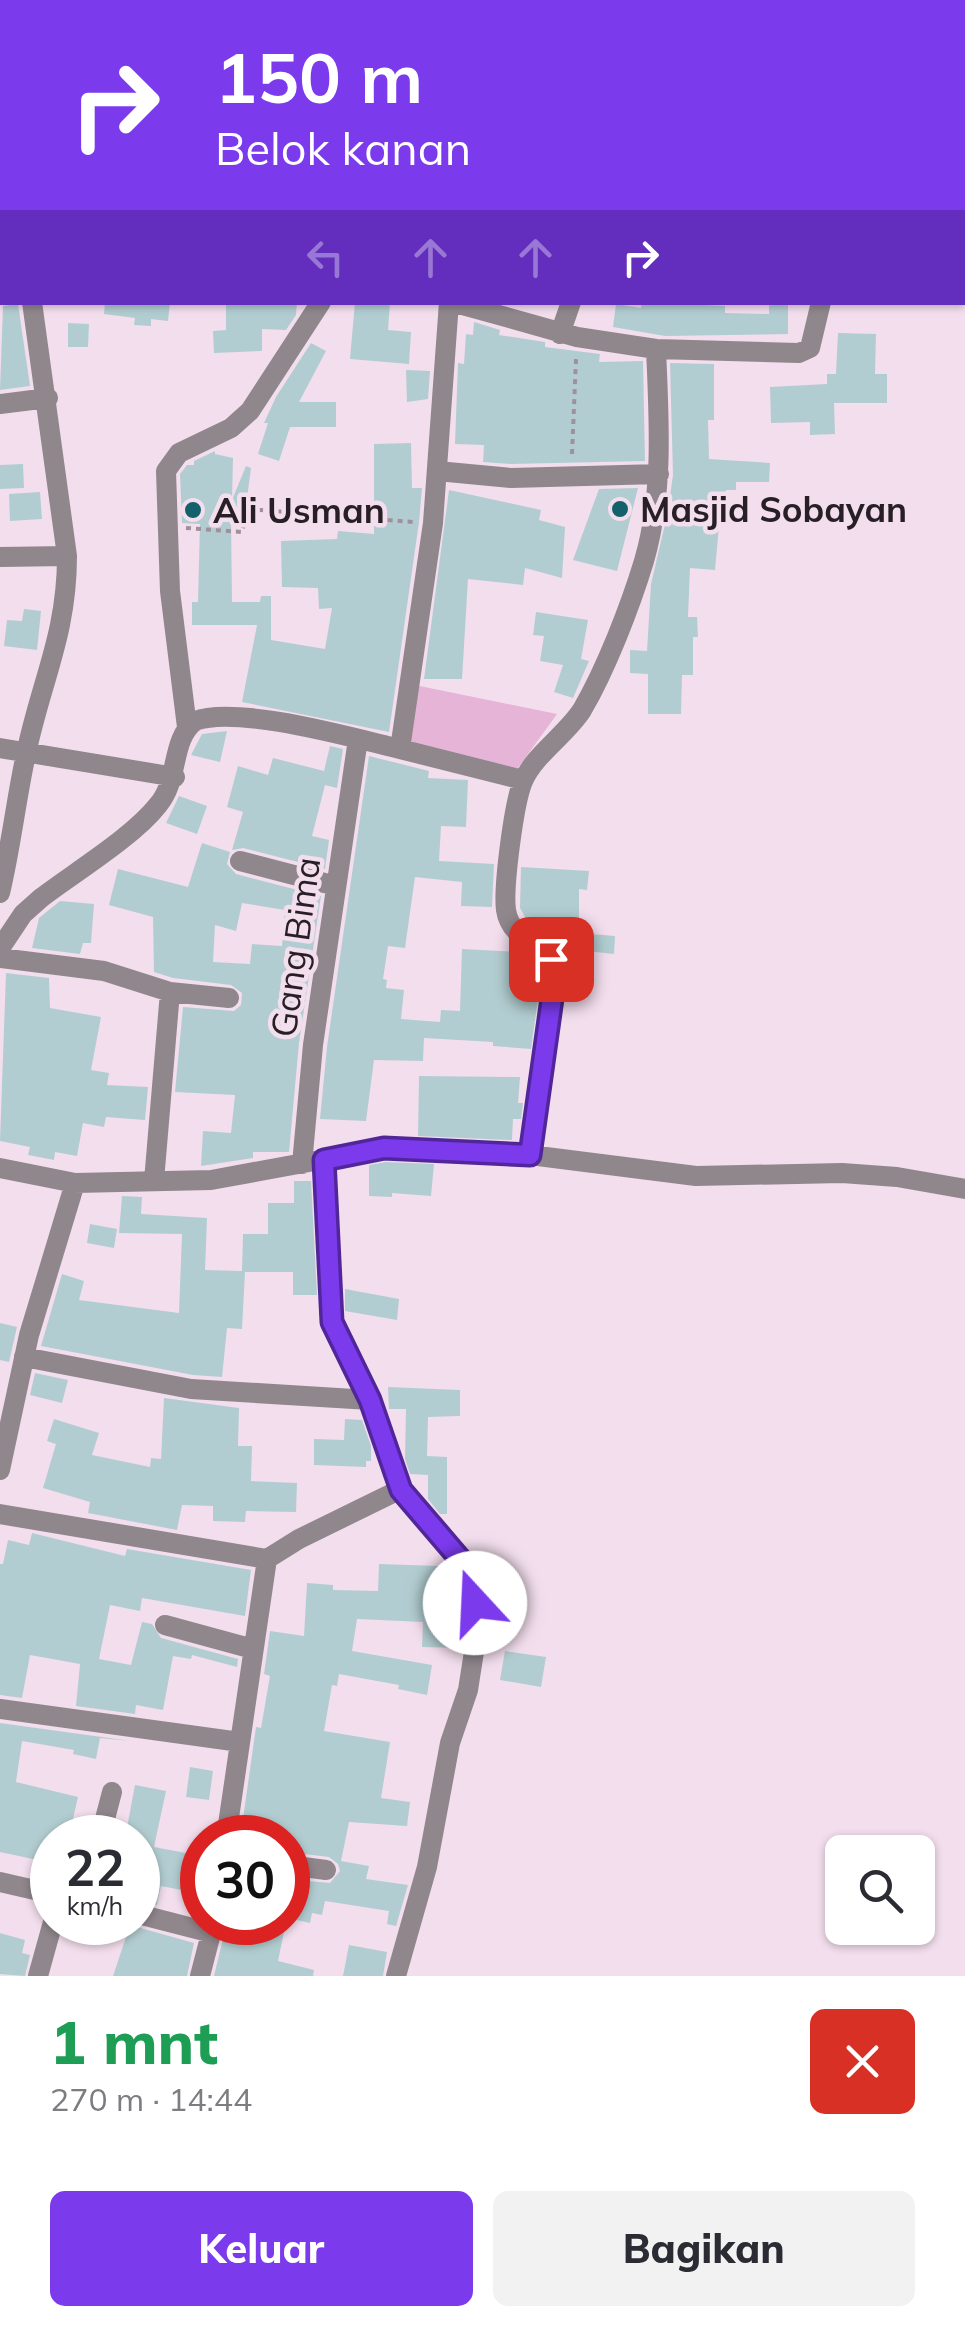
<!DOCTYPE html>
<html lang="id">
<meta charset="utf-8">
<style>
body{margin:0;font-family:Mulish,sans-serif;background:#f2f2f3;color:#2b2b33;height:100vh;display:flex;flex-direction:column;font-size:38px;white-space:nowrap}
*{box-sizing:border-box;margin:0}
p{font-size:32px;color:#7c7c81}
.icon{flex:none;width:55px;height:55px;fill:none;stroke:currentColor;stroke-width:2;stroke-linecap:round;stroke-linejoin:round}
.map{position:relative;height:1976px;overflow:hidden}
.side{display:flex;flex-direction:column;background:#fff;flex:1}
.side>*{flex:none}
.hud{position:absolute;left:0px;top:0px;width:965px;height:305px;box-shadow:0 2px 8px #0004;background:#7c3aed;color:#fff;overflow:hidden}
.fabs{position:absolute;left:825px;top:1835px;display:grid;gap:20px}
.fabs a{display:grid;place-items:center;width:110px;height:110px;border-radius:15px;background:#fff;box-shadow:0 2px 8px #0004;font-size:50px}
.speed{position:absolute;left:30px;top:1815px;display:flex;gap:20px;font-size:50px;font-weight:700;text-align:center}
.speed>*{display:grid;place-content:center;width:130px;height:130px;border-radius:50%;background:#fff;box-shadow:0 2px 8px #0004;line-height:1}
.speed small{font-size:25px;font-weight:400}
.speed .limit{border:15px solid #d22;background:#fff;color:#111}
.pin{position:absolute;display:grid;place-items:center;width:85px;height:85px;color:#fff;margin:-42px;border-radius:20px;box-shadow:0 5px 15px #0006}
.me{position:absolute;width:110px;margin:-55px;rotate:340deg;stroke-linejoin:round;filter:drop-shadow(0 0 8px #0008)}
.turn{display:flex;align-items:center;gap:35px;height:210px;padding:0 50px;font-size:45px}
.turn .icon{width:130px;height:130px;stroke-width:2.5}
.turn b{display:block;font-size:70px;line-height:85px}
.lanes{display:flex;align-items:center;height:95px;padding:0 50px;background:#0003;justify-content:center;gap:50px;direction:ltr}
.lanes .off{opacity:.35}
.round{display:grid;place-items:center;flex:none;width:105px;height:105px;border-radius:15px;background:#f2f2f3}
.head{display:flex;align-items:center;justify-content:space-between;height:170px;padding:0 50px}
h1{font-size:60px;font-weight:800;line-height:75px;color:#1e9e55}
.button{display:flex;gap:20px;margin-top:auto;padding:20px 50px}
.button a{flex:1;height:115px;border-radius:15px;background:#7c3aed;color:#fff;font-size:40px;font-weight:800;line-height:115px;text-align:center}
.button a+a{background:#f2f2f3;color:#2b2b33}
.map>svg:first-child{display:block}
.green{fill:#e5b4d6}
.building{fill:#b2cdd1;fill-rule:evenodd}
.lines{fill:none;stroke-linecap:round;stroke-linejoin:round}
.path{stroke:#a0909c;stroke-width:4;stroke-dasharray:5 5;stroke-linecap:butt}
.minor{stroke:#90878d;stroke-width:20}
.route-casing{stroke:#51269a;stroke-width:25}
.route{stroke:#7c3aed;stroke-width:18}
.poi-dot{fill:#13626b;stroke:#f3deed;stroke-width:4}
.labels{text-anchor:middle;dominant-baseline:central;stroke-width:9;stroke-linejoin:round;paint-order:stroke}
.poi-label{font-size:35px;font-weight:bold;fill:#271f25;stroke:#f3deed;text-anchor:start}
.street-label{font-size:35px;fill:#271f25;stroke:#f3deed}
</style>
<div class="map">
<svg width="965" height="1976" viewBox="0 0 965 1976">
<rect width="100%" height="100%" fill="#f3deed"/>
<!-- green -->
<path class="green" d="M410 684 557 714 515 772 405 745Z"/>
<!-- building -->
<path class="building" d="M105 302H170L168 321 151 319V326L134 325 135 318 104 314Z
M226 302H297L296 315 286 330 262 329V351L214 353 213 331 226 330Z
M355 302H390L388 330 411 332 409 364 350 359Z
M642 302 725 306V313L769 314V302H788V334L665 336 613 327 616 304 641 308Z
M18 304 30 386 0 390 3 306Z
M474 322 500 330 499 335 545 342V347L600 354 599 362 643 361 645 461 511 464 483 462 484 445 455 444 458 363 464 364 466 334 473 335Z
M68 323 89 324 88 347H68Z
M838 333 876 334 875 374H887V403H834L835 434 810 435V422L771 423 770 387 827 384V374H836Z
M311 343 326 351 299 402H336V427H290L279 461 258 454 268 423H264L276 397Z
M670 363 714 364V420H708L709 459 770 463 769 482H736V490H726L724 526H719L715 570 690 568 688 617H697L698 637H693V675H682L681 714H648V674L630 673V650L647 651 651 584 668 511 673 475Z
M406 370 430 371 428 399 407 402Z
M411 443 412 488H422L419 522 389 732 242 702 257 625H192V602H198L200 524 182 523 180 474 187 465H194V461L215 451V454L233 458 232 500 246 466 251 468 244 521 231 519 232 602H260L261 596H271V640L325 649 332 608 319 609 318 588 282 587 281 541 337 539 338 531 374 534V444Z
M23 464 24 488 0 489V465Z
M638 488 617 571 573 560 599 489Z
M449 490 541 510 539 520 565 527 562 578 525 568 523 585 468 579 462 679H424Z
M40 492 42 519 10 521 9 494Z
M24 609 41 611 37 650 4 646 7 620 22 621Z
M536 612 588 620 581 659 589 661 573 698 554 692 563 665 540 661 544 636 533 635Z
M227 731 220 762 191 755 202 734Z
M330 746 343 749 337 788 325 785 312 836 329 840 325 869 243 848 232 850 243 812 227 807 238 766 268 775 273 758 324 771Z
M369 756 429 771 428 778 468 780 466 827 441 826 439 861 494 864 492 907 461 906 462 882 415 877 405 948 388 946 383 979 387 980 386 988 404 990 401 1019 440 1022 441 1010 460 1011 462 949 519 952 542 970 531 1049 493 1046V1042L424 1038 423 1061 374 1060 366 1121 320 1119 327 1047Z
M179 796 207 806 197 834 166 823Z
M202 843 230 852 227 864 236 874 321 896 299 1043 289 1152H253V1158L201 1166 203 1131 231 1133 235 1095 175 1092 183 1007 234 1011 241 1005 242 993 231 985 173 978 154 972 153 917 109 905 118 869 188 887ZM242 903 285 910 282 946 252 944 250 964 213 962 215 925 236 931Z
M521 867 589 871 587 890 579 889V933L615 936 614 954 559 948 529 924 520 908Z
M60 901 94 904 91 943H83L80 954 32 948 39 918Z
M6 973 49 978 50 1008 101 1017 91 1070 109 1073 107 1085 148 1087 145 1120 106 1117 104 1127 83 1123 77 1156 55 1152 54 1160 28 1155 30 1147 0 1141Z
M419 1076 520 1077 518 1103H523L521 1119H513L512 1140 418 1136Z
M386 1162 434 1164 431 1196 392 1193V1197L369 1196V1165Z
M294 1181H311L317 1295H293V1272H245L242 1329 227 1328 222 1377 193 1375 41 1346 62 1274 84 1281 79 1300 179 1313 182 1234 119 1233 122 1196 142 1197 141 1214 207 1218 205 1270 242 1271 243 1234H268V1203H294Z
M90 1224 117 1229 114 1248 87 1243Z
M345 1289 399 1299 397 1320 345 1311Z
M0 1323 17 1327 9 1362 0 1360Z
M35 1373 68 1380 62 1403 30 1395Z
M388 1387 460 1390V1416L428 1417 427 1456 447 1457V1514H440L428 1499V1475L410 1474 405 1459 406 1409H389Z
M164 1398 239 1408 238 1446H252L251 1481 297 1483 296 1512 246 1511 245 1522 213 1521V1506L182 1505 177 1530 88 1513 90 1502 43 1488 56 1444 47 1441 54 1419 99 1433 92 1455 150 1467 151 1458 161 1459Z
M345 1419 362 1420 371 1446V1461H366V1467L314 1465V1439L344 1440Z
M32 1533 125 1556 127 1549 251 1570 245 1616 142 1598 140 1611 110 1605 99 1659 131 1665 142 1622 152 1624 161 1638 238 1659 237 1667 192 1655 191 1659 173 1656 163 1710 136 1705 135 1714 76 1706 80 1664 30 1655 22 1698 0 1695V1564H3L8 1540 29 1545Z
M379 1564 440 1566 439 1576 452 1577 461 1604V1648L422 1647 423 1622 357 1619 352 1651 432 1665 427 1695 398 1689 399 1685 339 1674 337 1686 332 1685 324 1731 390 1742 381 1798 410 1802 407 1826 349 1822 341 1861 369 1866 366 1879 408 1885 396 1926 387 1924 389 1911 325 1901 322 1915 312 1913 310 1923 288 1918V1879L330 1883 340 1871 338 1864 329 1857 288 1852V1838L241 1833 256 1727 261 1728 270 1676 264 1674 270 1631 304 1636 307 1583 333 1585V1590L378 1591Z
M505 1651 546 1657 541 1687 500 1680Z
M0 1723 131 1741 100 1738 96 1759 73 1754 74 1750 22 1741 16 1782 78 1797 69 1836 52 1832V1863L0 1852Z
M190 1767 213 1771 209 1800 186 1797Z
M135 1785 166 1791 154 1847 202 1856V1894L161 1886 157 1905 139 1901 150 1850 138 1848V1838H125Z
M227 1922H286L278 1961 314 1970 313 1976H214Z
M130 1925 194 1943 187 1976H113Z
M0 1933 25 1940 22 1953 30 1955 25 1976 0 1974Z
M349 1945 387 1952 383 1976H343Z"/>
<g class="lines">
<!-- path -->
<path class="path" d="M572 454 576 359
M186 528 242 532 248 509 413 522"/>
<!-- minor -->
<path class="minor" d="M411 2V0
M635 2V0
M891 2V0
M0 149 2 157
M0 197 2 198
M452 302 577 337 656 349 799 353 810 348 821 302
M560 334 571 302
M0 404 48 398
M437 471 511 478 659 474
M0 557 67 556
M187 727 170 591 166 471 179 453 231 428 250 411 321 302
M0 748 175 777
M400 749 523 780
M240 861 336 886
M0 893C11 847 16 800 26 754 41 681 67 635 67 556L32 302
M1 947 23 914 41 898C75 872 133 837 158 805 180 779 170 740 195 721 237 705 353 738 400 749L433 523 449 302
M0 958 104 971 170 992 154 1181
M170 992 229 998
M530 1155 556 965C540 944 510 938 506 910 503 887 514 802 523 781 535 754 566 735 582 710 606 669 630 607 644 561 664 492 659 421 656 349
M324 1160 332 1322 370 1400 401 1489 460 1559 475 1603 476 1639 468 1690 450 1743 427 1867 396 1976
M302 1164 313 1045 358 739
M0 1168 75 1183 211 1180 385 1148 530 1155 696 1176 842 1173 897 1177 965 1189
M24 1357 191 1389 370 1400
M0 1470 29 1335 75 1183
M0 1514 267 1559
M165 1625 253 1649
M0 1709 240 1742
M100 1838 112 1792
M226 1838 267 1559 299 1539 401 1489
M288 1865 326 1870
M0 1882 52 1894
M138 1914 212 1933
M38 1976 53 1922
M200 1976 214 1922"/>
</g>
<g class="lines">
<!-- route casing -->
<g class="route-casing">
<path id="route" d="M475 1603 460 1559 401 1490 370 1400 332 1322 324 1160 384 1148 530 1155 556 970 551 959"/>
</g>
<!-- route -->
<use href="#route" class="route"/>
</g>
<!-- markers -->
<g class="poi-dot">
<circle cx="620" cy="509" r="10"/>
<circle cx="193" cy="510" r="10"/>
</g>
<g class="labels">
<!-- poi labels -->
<g class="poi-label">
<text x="640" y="509">Masjid Sobayan</text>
<text x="213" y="510">Ali Usman</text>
</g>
<!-- street labels -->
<g class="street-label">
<text transform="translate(295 947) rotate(-82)">Gang Bima</text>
</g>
</g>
</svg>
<div class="fabs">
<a><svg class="icon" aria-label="search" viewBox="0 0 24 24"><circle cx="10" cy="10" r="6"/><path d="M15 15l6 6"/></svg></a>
</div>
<div class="speed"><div>22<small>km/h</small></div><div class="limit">30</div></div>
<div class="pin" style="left:551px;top:959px;background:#d93025"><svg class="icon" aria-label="arrive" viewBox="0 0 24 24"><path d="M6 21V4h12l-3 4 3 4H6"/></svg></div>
<svg class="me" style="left:475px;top:1603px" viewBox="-20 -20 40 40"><circle r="19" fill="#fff"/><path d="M0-13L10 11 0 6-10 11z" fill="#7c3aed"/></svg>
<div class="hud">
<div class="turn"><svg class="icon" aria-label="right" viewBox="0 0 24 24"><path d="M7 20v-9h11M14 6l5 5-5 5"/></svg><div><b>150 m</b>Belok kanan</div></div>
<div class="lanes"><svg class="icon off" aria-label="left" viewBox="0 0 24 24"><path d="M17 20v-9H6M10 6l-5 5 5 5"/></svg><svg class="icon off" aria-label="ahead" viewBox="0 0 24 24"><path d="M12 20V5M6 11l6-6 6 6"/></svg><svg class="icon off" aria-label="ahead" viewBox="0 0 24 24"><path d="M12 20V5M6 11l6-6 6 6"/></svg><svg class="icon" aria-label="right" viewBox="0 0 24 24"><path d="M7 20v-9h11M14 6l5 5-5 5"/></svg></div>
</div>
</div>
<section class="side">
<div class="head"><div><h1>1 mnt</h1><p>270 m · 14:44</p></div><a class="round" style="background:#d93025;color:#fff"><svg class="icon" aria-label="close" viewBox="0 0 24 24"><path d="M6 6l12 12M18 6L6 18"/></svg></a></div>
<div class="button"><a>Keluar</a><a>Bagikan</a></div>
</section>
